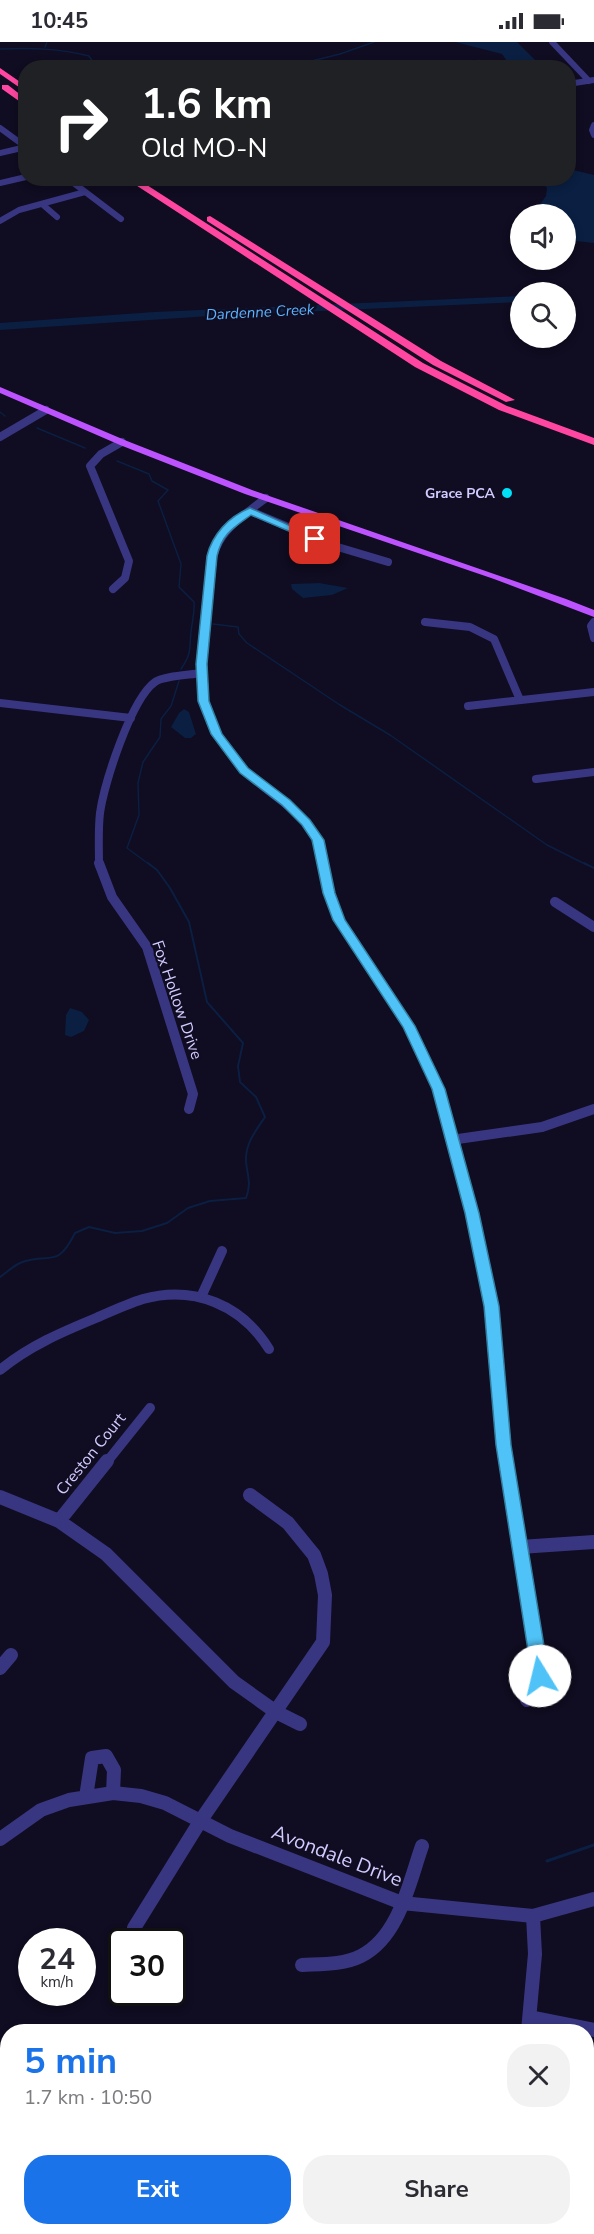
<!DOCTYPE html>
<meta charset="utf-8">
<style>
body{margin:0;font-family:"Nunito Sans",sans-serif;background:#f2f2f3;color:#2b2b33;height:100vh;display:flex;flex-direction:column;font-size:22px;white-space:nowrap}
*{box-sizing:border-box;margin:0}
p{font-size:20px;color:#7c7c81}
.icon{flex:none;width:33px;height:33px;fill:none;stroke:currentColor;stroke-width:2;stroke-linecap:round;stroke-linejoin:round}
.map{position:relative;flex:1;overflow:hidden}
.drawer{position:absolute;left:0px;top:1982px;width:594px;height:212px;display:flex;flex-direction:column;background:#fff;border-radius:24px 24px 0 0;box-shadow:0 3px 9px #0003}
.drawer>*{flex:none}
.guide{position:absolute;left:18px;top:18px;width:558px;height:126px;border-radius:24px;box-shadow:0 3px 9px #0003;background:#202124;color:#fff;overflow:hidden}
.buttons{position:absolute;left:510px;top:162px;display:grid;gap:12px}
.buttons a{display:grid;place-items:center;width:66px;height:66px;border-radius:50%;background:#fff;box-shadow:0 3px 9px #0003;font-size:30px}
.speed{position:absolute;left:18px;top:1886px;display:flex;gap:12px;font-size:30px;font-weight:700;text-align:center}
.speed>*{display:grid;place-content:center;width:78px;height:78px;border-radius:50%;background:#fff;box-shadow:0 3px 9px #0003;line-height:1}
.speed small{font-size:15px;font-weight:400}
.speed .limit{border:3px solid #111;border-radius:9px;background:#fff;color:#111}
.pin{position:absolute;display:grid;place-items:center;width:51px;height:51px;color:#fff;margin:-26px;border-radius:12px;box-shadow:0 3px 9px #0006}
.me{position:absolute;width:66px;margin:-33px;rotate:351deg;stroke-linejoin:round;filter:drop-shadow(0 0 4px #0008)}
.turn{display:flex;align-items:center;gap:21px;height:126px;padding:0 24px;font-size:27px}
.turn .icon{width:78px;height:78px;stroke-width:2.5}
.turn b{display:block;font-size:42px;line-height:51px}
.round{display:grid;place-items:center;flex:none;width:63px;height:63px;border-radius:24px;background:#f2f2f3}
.headline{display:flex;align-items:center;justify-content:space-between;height:102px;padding:0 24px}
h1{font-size:36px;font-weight:700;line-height:45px;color:#1a73e8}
.button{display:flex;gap:12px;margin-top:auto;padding:12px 24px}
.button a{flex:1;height:69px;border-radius:24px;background:#1a73e8;color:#fff;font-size:24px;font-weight:700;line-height:69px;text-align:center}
.button a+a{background:#f2f2f3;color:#2b2b33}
.status{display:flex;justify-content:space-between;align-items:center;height:42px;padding:0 30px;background:#fff;direction:ltr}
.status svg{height:16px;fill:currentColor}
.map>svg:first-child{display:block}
.water{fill:#0a1f42}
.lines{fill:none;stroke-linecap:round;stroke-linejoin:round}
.stream-far2{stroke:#0a1f42;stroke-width:1.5}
.stream-far1{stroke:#0a1f42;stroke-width:2}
.stream{stroke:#0a1f42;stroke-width:3}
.minor-far3{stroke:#383681;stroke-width:6}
.minor-far2{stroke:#383681;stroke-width:8}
.minor-far1{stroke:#383681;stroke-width:10}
.minor{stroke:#383681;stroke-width:14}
.major{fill:#bd53ff;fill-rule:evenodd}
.highway{fill:#ff47a1;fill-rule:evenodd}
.route{fill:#4fc3f7;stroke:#337fa1;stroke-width:1.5}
.poi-dot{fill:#00e0f7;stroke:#100c21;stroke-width:2}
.labels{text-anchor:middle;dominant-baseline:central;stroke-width:4.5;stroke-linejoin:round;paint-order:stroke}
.far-poi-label{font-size:14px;font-weight:bold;fill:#d1ccff;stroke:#100c21;text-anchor:end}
.far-water-label{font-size:15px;font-style:italic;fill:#5ab4ff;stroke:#100c21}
.street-label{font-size:16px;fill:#d1ccff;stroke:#100c21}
.near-street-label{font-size:20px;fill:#d1ccff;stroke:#100c21}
</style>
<div class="status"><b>10:45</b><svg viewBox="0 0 49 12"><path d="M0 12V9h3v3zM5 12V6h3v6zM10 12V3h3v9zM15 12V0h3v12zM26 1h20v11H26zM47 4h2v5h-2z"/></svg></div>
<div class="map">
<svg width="594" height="2192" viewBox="0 0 594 2192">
<rect width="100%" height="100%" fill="#100c21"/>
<!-- water -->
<path class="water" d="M455 0H517L542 25H511L502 12Z
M569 127 594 133V201L566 198V172H533L546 154 547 146 539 137 568 136Z
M520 254V260L210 274 0 288V281L154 270Z
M319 541 348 546 332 553 303 556 292 547 291 542Z
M184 667 189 670 196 692 191 696H185L171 685 179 671Z
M70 966 82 970 89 978 84 989 71 995 65 993 66 973Z"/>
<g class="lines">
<!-- stream-far2 -->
<path class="stream-far2" d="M45 5 47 0
M0 7C30 6 59 6 89 14L93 20 91 26
M283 26 340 12 374 0
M0 370 5 374
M37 386 85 406
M117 419 149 432 152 439 168 448 158 459 181 522 179 545 194 560C195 571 192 579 191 590 189 608 192 611 181 627
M213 582 238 585 239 592 247 601 340 663 390 693 547 803 587 823
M150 823 127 806 139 773 138 741 143 720 160 695 161 677 171 664 179 639"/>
<!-- stream-far1 -->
<path class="stream-far1" d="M584 821 594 826
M0 1235C6 1231 13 1224 20 1221 50 1209 56 1229 75 1191L89 1185 115 1191 142 1189 167 1181 188 1166 210 1159 246 1156C252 1141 247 1133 246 1119 245 1102 256 1088 265 1075L256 1055 240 1040 238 1024 243 1001 207 960 189 880 170 846 157 828 148 821"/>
<!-- stream -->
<path class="stream" d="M547 1819 594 1803"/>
<!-- minor-far3 -->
<path class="minor-far3" d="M552 0 589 39
M476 26 479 21
M568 42 594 38
M594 83 592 88 594 93
M0 86 26 105
M0 111 26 105
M67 136 121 177
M0 141 26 135
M42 162 57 175
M0 179 19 168 85 150"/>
<!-- minor-far2 -->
<path class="minor-far2" d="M0 395 46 368
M266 456C209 498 213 502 207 570 204 599 199 628 204 657 208 682 226 709 244 728 267 752 299 766 317 796 321 803 321 814 323 823
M250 469 331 503 388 520
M113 547 125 536 129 519 90 424 101 412 122 400
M425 580 470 585 494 597 520 658
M594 580 591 584 594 596
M0 661 131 676
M468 664 594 650
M536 737 594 730
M99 823C99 806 98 788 100 771 104 742 131 657 155 640 163 634 190 633 201 631"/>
<!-- minor-far1 -->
<path class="minor-far1" d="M99 821 112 855 147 905 193 1052 189 1067
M323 821 329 851 339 878 409 984 439 1047 472 1171 491 1264 506 1421
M555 860 594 885
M451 1098 542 1085 594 1067
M201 1255 222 1209
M0 1328C29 1304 62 1290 96 1276 112 1269 127 1262 143 1257 194 1243 242 1263 269 1307
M106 1421 150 1366"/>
<!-- minor -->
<path class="minor" d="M506 1419 540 1634 527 1658
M0 1455 59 1479 106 1512 234 1640 276 1670 300 1682
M59 1479 107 1419
M520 1505 594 1500
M0 1626 11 1613
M86 1755 92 1716 106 1714 114 1728 113 1751
M0 1797 41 1768 69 1758 113 1751 141 1754 165 1761 230 1794 402 1861 533 1874 594 1857
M134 1886 201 1778 323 1600 325 1553 321 1532 314 1513 288 1481 250 1453
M302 1923C321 1922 343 1923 361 1914 399 1895 409 1841 422 1804
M530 1975 594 1988
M528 1989 535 1912 533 1874
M0 2055 8 2050
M586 2147 594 2148
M497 2192 498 2186"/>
<!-- major -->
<path class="major" d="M0 345 127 399 252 448 566 557 594 568V575L494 537 245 452 120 403 0 351Z"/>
<!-- highway -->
<path class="highway" d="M0 26 26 44V50L0 32Z
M2 43H8L26 57V64L2 47Z
M125 136H136L423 321 507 364 594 396V403L499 368 415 325Z
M210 174 441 319 515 358 506 360 433 323 207 179V175Z"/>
</g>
<!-- route -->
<path class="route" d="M250 466 320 497 312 499 251 473C233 486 222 492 217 514L207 622 209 659 222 692 248 726 290 758 310 778 324 798 335 851 345 878 415 984 445 1047 479 1171 499 1264 511 1403 549 1634 546 1639 540 1641 534 1639 532 1634 496 1403 484 1264 465 1171 432 1047 403 985 333 878 323 851 312 798 302 783 282 763 240 731 211 692 198 659 196 622 207 514C212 493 229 474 250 466Z"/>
<!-- markers -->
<circle class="poi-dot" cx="507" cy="451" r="6"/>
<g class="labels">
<!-- far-poi labels -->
<g class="far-poi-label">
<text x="495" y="451">Grace PCA</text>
</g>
<!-- far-water labels -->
<g class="far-water-label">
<text transform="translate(260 270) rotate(-3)">Dardenne Creek</text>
</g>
<!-- street labels -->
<g class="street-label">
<text transform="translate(177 958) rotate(71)">Fox Hollow Drive</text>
<text transform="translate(91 1412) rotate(-51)">Creston Court</text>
</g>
<!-- near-street labels -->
<g class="near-street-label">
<text transform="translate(337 1814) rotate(21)">Avondale Drive</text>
</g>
</g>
</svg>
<div class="buttons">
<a><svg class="icon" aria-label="sound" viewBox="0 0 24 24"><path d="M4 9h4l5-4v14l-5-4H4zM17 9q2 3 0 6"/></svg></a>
<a><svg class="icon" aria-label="search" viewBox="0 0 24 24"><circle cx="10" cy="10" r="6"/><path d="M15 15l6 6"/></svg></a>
</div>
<div class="speed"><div>24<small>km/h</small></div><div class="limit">30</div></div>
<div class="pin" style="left:315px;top:497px;background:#d93025"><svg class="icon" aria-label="arrive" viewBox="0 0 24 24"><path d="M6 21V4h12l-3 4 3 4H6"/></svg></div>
<svg class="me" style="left:540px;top:1634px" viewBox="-20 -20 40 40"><circle r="19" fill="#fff"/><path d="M0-13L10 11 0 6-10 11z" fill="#4fc3f7"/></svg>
<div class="guide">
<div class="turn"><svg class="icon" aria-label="right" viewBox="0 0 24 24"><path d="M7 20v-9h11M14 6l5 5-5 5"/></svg><div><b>1.6 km</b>Old MO-N</div></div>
</div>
<section class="drawer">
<div class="headline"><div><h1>5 min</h1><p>1.7 km · 10:50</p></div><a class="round"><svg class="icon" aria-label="close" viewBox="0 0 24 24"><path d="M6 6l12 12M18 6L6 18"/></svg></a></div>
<div class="button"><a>Exit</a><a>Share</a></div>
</section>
</div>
